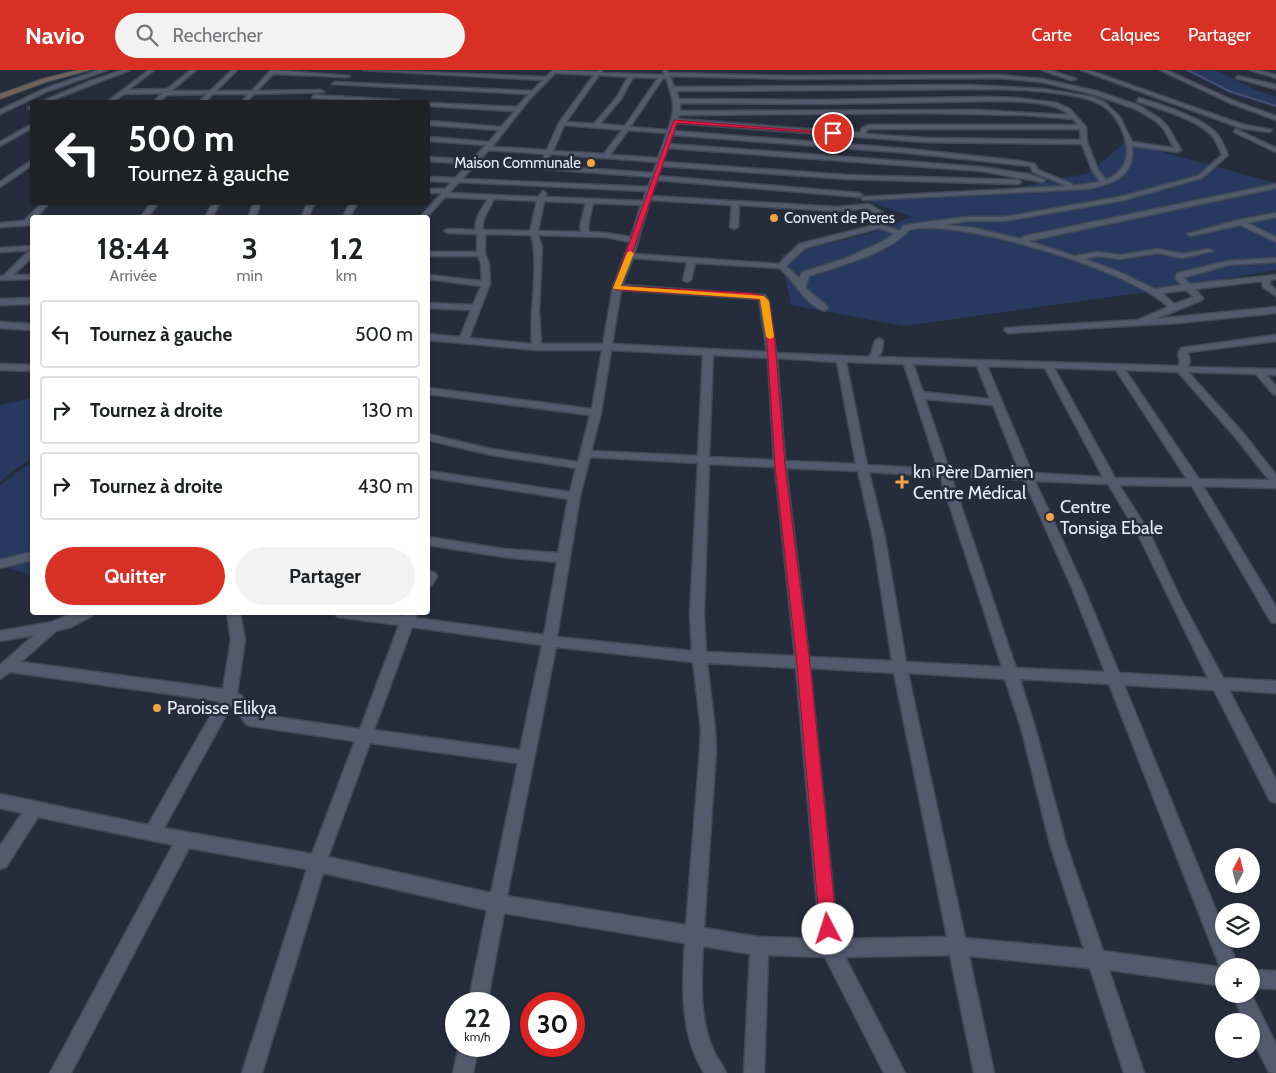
<!DOCTYPE html>
<html lang="fr">
<meta charset="utf-8">
<style>
body{margin:0;font-family:Cabin,sans-serif;background:#f2f2f2;color:#202124;height:100vh;display:flex;flex-direction:column;font-size:19px;white-space:nowrap}
*{box-sizing:border-box;margin:0}
p{font-size:16px;color:#757577}
.icon{flex:none;width:28px;height:28px;fill:none;stroke:currentColor;stroke-width:2;stroke-linecap:round;stroke-linejoin:round}
.map{position:relative;flex:1;overflow:hidden}
.drawer{position:absolute;left:30px;top:145px;width:400px;height:400px;display:flex;flex-direction:column;background:#fff;border-radius:5px;box-shadow:0 1px 4px #0004}
.drawer>*{flex:none}
.banner{position:absolute;left:30px;top:30px;width:400px;height:105px;border-radius:5px;box-shadow:0 1px 4px #0004;background:#202124;color:#fff;overflow:hidden}
.needle{width:32px;rotate:7deg}
.controls{position:absolute;left:1215px;top:778px;display:grid;gap:10px}
.controls a{display:grid;place-items:center;width:45px;height:45px;border-radius:50%;background:#fff;box-shadow:0 1px 4px #0004;font-size:25px}
.speed{position:absolute;left:445px;top:922px;display:flex;gap:10px;font-size:25px;font-weight:700;text-align:center}
.speed>*{display:grid;place-content:center;width:65px;height:65px;border-radius:50%;background:#fff;box-shadow:0 1px 4px #0004;line-height:1}
.speed small{font-size:12px;font-weight:400}
.speed .limit{border:8px solid #d22;background:#fff;color:#111}
.pin{position:absolute;display:grid;place-items:center;width:42px;height:42px;color:#fff;margin:-21px;border:2px solid #fff;border-radius:50%;box-shadow:0 1px 5px #0007}
.me{position:absolute;width:55px;margin:-28px;rotate:355deg;stroke-linejoin:round;filter:drop-shadow(0 0 4px #0008)}
.turn{display:flex;align-items:center;gap:18px;height:105px;padding:0 15px;font-size:22px}
.turn .icon{width:65px;height:65px;stroke-width:2.5}
.turn b{display:block;font-size:35px;line-height:42px}
.eta{display:flex;justify-content:space-evenly;align-items:center;height:85px;text-align:center}
.eta b{font-size:30px;font-weight:700;line-height:35px}
.button{display:flex;gap:10px;margin-top:auto;padding:10px 15px}
.button a{flex:1;height:58px;border-radius:30px;background:#d93025;color:#fff;font-size:20px;font-weight:700;line-height:58px;text-align:center}
.button a+a{background:#f2f2f2;color:#202124}
ul{padding:0;list-style:none}
li{display:flex;align-items:center;gap:15px;height:68px;margin:0 10px 8px;padding:0 5px;border:2px solid #e0e0e0;border-radius:5px}
li div{flex:1}
li b{display:block;font-size:19px}
li em{font-style:normal}
header{display:flex;align-items:center;gap:30px;box-sizing:border-box;height:70px;padding:0 25px;background:#d93025;color:#fff}
header strong{font-size:24px}
nav{display:flex;gap:28px;margin-inline-start:auto;font-size:18px}
.search{width:350px;height:45px;background:#f2f2f2;display:flex;align-items:center;gap:12px;box-sizing:border-box;padding:0 18px;border-radius:28px;color:#757577;font-size:19px}
.map>svg:first-child{display:block}
.green{fill:#28395f}
.lines{fill:none;stroke-linecap:round;stroke-linejoin:round}
.stream{stroke:#464f71;stroke-width:2}
.street-casing{stroke:#424956;stroke-width:3}
.secondary-casing{stroke:#424956;stroke-width:2}
.street{fill:#525b6d;fill-rule:evenodd}
.secondary{fill:#6e6259;fill-rule:evenodd}
.route{fill:#e11d48;stroke:#92132f}
.slow{fill:#f59e0b}
.poi-dot{fill:#f4a443;stroke:#252d3d;stroke-width:2}
.labels{text-anchor:middle;dominant-baseline:central;stroke-width:5;stroke-linejoin:round;paint-order:stroke}
.far-poi-label{font-size:15px;fill:#e8eef8;stroke:#252d3d;text-anchor:end}
.poi-label{font-size:18px;fill:#e8eef8;stroke:#252d3d;text-anchor:start}
</style>
<header>
<strong>Navio</strong>
<div class="search"><svg class="icon" aria-label="search" viewBox="0 0 24 24"><circle cx="10" cy="10" r="6"/><path d="M15 15l6 6"/></svg>Rechercher</div>
<nav><a>Carte</a><a>Calques</a><a>Partager</a></nav>
</header>
<div class="map">
<svg width="1276" height="1003" viewBox="0 0 1276 1003">
<rect width="100%" height="100%" fill="#252d3d"/>
<!-- green -->
<path class="green" d="M1184 0H1215L1256 20 1276 27V37L1234 25Z
M1126 72 1276 113V200L1146 222 904 256 791 235 781 185 864 165 912 147 868 131 1001 121 1089 103Z
M32 328V389L15 399 0 412V335Z
M32 392V505L0 496V415Z"/>
<g class="lines">
<!-- stream -->
<path class="stream" d="M1188 0 1229 21 1276 36"/>
<!-- street casing -->
<g class="street-casing">
<path id="street" d="M100 0H107L48 21 0 44V40L44 19Z
M123 0H130L47 32H41L88 12Z
M149 0H154L128 20 167 19 191 0H196L171 21H210L232 0H237L216 21H252L271 0 350 6 348 7 273 4 257 21 321 20 324 22 254 24 246 32H241L249 24H213L205 32H199L207 24 167 25 158 32H153L163 23 124 24 112 32H107Z
M364 0 546 7 553 0 596 2 598 0H602L601 3 665 5 663 0H667L668 3 789 6 999 5 1042 9 1096 21 1140 36 1160 49 1168 57 1181 80 1178 82 1132 76C1135 107 1113 114 1087 119L864 130 862 129V127L1067 116 1033 102 1030 96 1020 95 909 83 672 65 669 74 981 97 1028 104 1045 110 1042 112 981 101 668 78 663 92 847 105 1018 110 1021 112 1018 114 847 109 662 96 658 106 859 123 862 125 859 127 657 110 651 126 837 137 869 134 882 142V155L900 161 903 156 913 154 966 147H1004L1119 127 1198 106 1222 85C1219 79 1217 72 1213 67 1199 49 1158 39 1137 31L1139 28C1161 35 1202 47 1217 64 1222 70 1225 78 1228 85L1202 108 1120 131 1004 151H966L944 155 974 158 1021 169 1024 166 1045 162 1276 114V118L1028 171 1074 186 1097 182 1120 185 1158 179 1182 184 1209 179 1213 181 1182 188 1158 183 1120 189 1097 186 1084 189 1117 201 1155 219 1182 215 1175 208 1178 203 1228 191 1276 188V192L1228 195 1183 208 1190 214 1276 205V209L1270 210V214L1276 220V226L1263 217 1262 211 1195 219 1203 228 1202 230 1155 249 1276 237V243L1177 253 1008 263 1004 260 1005 258 1138 250 1168 237C1136 202 954 146 909 160 888 184 838 196 809 206L805 218 827 236 828 238 824 241C803 233 796 211 779 198L695 193 691 210 687 212 683 210 687 192 633 188 622 215 765 225 769 231 776 283 869 287 872 281 875 271 879 268 883 271 882 281 878 287 1178 296 1180 292 1178 284 1181 278 1276 265V271L1188 282 1190 292 1187 297 1276 299V305H1266L1276 316V325L1273 324 1256 304 1188 302 1244 364 1276 405V418L1203 416 1276 537V553L1271 552 1192 416 1119 415 1149 462 1181 530 1223 608 1276 611V623L1229 620 1276 710V733L1270 731 1214 620 1124 615 1224 860V869H1227L1238 896H1224V916L1109 900 1144 1003H1124L1090 898 969 886 994 1003H974L950 885 845 887 905 1003H884L825 887 768 885 764 1003H744L750 884 703 876C701 909 699 949 713 979 716 988 723 994 726 1003H704C680 964 682 917 685 873L504 843 487 934H468L487 840 323 803 262 1003H242L307 799 189 778 71 1003H50L173 775 38 747 6 797 0 799V776L22 743 0 738V724L148 755 219 631 10 602 0 609V595L34 565 0 571V561L52 552 75 542H93L92 546 71 557 56 561 21 592 223 619 231 570 227 542H240L245 570 237 623 242 626 255 644 360 659 399 555 338 547 332 542H378L403 546 404 542H417L416 548 544 565 557 492 504 487 428 475V467L504 479 558 483 568 429 428 407V401L570 422 576 398 491 385 428 370V364L491 379 578 392 590 345 428 324V318L592 339 602 280H537L428 270V264L460 267 471 240 428 238V233L473 235 481 216 428 209V205L482 211 481 194 478 186H428V182H477V164L448 163 444 161 448 159 476 160C473 150 483 137 488 129L445 127 426 148H419L442 123H428V119H445L452 112 428 111V107L455 108 469 94 428 91V87L472 90 486 75 428 71V67L489 72 499 60 428 55V51L501 57 515 41 428 36V33L517 37 529 24 332 14 335 12 532 21 543 10ZM555 3 594 5 559 53 547 80 492 77 528 31ZM599 5 628 7 617 27 594 54 566 52ZM670 6 789 9 999 8 1042 12 1093 24 1136 39 1156 51 1164 59 1174 78 1132 72 1120 47 1104 32 1092 27 1044 19 969 15 674 17ZM633 7 658 8 625 56 600 54 621 29ZM663 8H666C674 31 676 37 668 60L630 57ZM994 19C1022 20 1075 21 1100 34 1115 42 1125 61 1127 78 1128 95 1120 103 1106 110L1098 100 1087 72 1086 57 1070 39 1057 33 1017 28 987 27 818 30 679 29 676 21ZM987 31C1007 31 1056 30 1069 45L975 40 680 41V33L818 34ZM925 43 1024 45 1073 49 1078 55H869L862 58 860 63 678 49 679 45ZM676 53 925 72 1082 74 1092 100 1100 112 1073 116 1072 114 1038 100 1035 94 1020 91 909 79 674 61ZM564 55 622 60 604 84 553 81ZM870 59H1080L1081 70 925 68 866 64 867 60ZM628 60 667 63 658 88 610 85ZM489 80 545 84 543 89 546 91 551 84 657 92 653 103 479 91ZM476 94 652 107 648 117 462 109ZM459 112 646 121 643 131 545 127 546 123 543 121 538 127 449 123ZM494 129 537 131 530 161 483 160C480 150 490 138 494 129ZM650 130 732 135 730 157 734 159 738 157 739 135 837 141 868 138 874 143 875 155 799 174 779 194 634 184ZM544 131 586 133 580 156 582 162 538 161ZM593 133 641 135 631 167 606 163 589 162 588 156ZM879 158 895 164 880 173 844 189 803 202 799 208 786 196 805 178ZM485 164 531 165C540 193 529 241 532 274L469 268 490 214 489 194 485 184ZM538 165 606 167 630 172 613 217 603 274H541L539 241 542 177ZM621 220 759 229 767 282 612 274ZM1186 220 1194 227 1174 234 1162 223ZM611 280 703 285 698 386 591 381 601 343ZM713 285 768 288 774 390 709 387ZM777 288 837 292 856 394 785 391ZM846 292 904 294 938 399 867 395ZM913 294 977 296 990 329 923 322ZM987 296 1045 298 1103 407 1032 403ZM1054 298 1116 300 1187 409 1115 408ZM1125 300 1178 302 1236 368 1269 410 1199 409ZM925 329 993 335 1020 403 949 399ZM590 387 698 393 690 545 692 581 557 567 580 426ZM709 394 775 397 795 586 706 582 704 545ZM786 398 858 401 873 468 892 591 809 587ZM869 402 940 406 1002 597 906 592 885 468ZM951 406 1024 410 1072 518 1105 602 1016 598ZM1035 411 1108 414 1137 462 1208 608 1119 603 1084 518ZM412 557 542 575 520 680 374 660ZM556 577 693 592 701 659 700 680 686 855 507 826ZM707 593 796 598 820 869 759 867 704 858 716 680 715 659ZM810 598 894 603 947 867 838 869ZM908 603 1005 609 1022 661 1050 774 1084 879 965 868ZM1020 609 1109 614 1220 897 1103 881 1066 774 1036 661ZM232 634 246 654 251 656 355 671 312 784 164 758ZM370 673 518 693 491 823 328 787Z
M1042 0H1049L1076 9 1071 10Z
M1081 0H1088L1244 55 1272 60 1269 62 1241 58Z
M1160 0H1166L1234 31 1276 46V50L1230 33Z
M1250 0H1257L1276 5V8Z
M1238 6 1276 15V19L1236 8Z
M314 25 399 30 402 32 312 28Z
M31 36 32 37V41L28 38Z
M32 54V58L0 76V72Z
M1236 59 1276 78V82L1234 62Z
M32 90V95L0 117V112Z
M43 132H50L36 148H32V155L0 157V153L24 151Z
M152 132H159L147 148H140Z
M213 132H220L212 148H205Z
M254 132H261L255 148H248Z
M308 132H315L308 148H301Z
M351 132H358L349 148H342Z
M1276 143V147L1247 153 1276 167V172L1240 155 1191 166 1187 164 1239 150Z
M32 176V180L0 182V178Z
M29 181H32V187L13 205H32V209L0 210V206H3Z
M32 228V234L0 235V229Z
M0 252 32 254V260L0 258Z
M0 294 32 295V301L0 300Z
M32 482V490L0 498V490Z
M431 501 435 503 437 506 432 515 428 517V503Z
M1251 900 1276 901V919L1251 918Z
M1232 924H1251L1276 974V1003L1269 1002 1251 966V951H1244Z
M459 976H479L473 1003H453Z"/>
</g>
<!-- secondary casing -->
<g class="secondary-casing">
<path id="secondary" d="M78 0H90L46 12 0 29V24L42 9Z"/>
</g>
<!-- street -->
<use href="#street" class="street"/>
<!-- secondary -->
<use href="#secondary" class="secondary"/>
</g>
<!-- route -->
<path class="route" d="M674 50 836 63 833 64 677 53 621 216 751 223 764 226 769 231 775 272 785 395 810 594 837 859 834 865 828 867 823 865 820 859 797 594 775 395 767 272 761 231 751 228 617 220 613 218Z"/>
<!-- slow -->
<path class="slow" d="M630 181 634 183 621 216 764 226 769 231 774 267 770 269 766 267 760 229 614 219 613 218 627 183Z"/>
<!-- markers -->
<g class="poi-dot">
<circle cx="591" cy="93" r="5"/>
<circle cx="774" cy="148" r="5"/>
<path d="M899.5 404.5h5v5h5v5h-5v5h-5v-5h-5v-5h5z"/>
<circle cx="1050" cy="447" r="5"/>
<circle cx="157" cy="638" r="5"/>
</g>
<g class="labels">
<!-- far-poi labels -->
<g class="far-poi-label">
<text x="581" y="93">Maison Communale</text>
<text x="784" y="148" text-anchor="start">Convent de Peres</text>
</g>
<!-- poi labels -->
<g class="poi-label">
<text x="913" y="402">kn Père Damien<tspan x="913" dy="21">Centre Médical</tspan></text>
<text x="1060" y="437">Centre<tspan x="1060" dy="21">Tonsiga Ebale</tspan></text>
<text x="167" y="638">Paroisse Elikya</text>
</g>
</g>
</svg>
<div class="controls">
<a><svg class="needle" viewBox="-14 -14 28 28"><path d="M0-13l5 13h-10z" fill="#e53935"/><path d="M0 13l5-13h-10z" fill="#757577"/></svg></a>
<a><svg class="icon" aria-label="layers" viewBox="0 0 24 24"><path d="M12 4l9 5-9 5-9-5zM3 14l9 5 9-5"/></svg></a>
<a>+</a>
<a>−</a>
</div>
<div class="speed"><div>22<small>km/h</small></div><div class="limit">30</div></div>
<div class="pin" style="left:833px;top:63px;background:#d93025"><svg class="icon" aria-label="arrive" viewBox="0 0 24 24"><path d="M6 21V4h12l-3 4 3 4H6"/></svg></div>
<svg class="me" style="left:828px;top:859px" viewBox="-20 -20 40 40"><circle r="19" fill="#fff"/><path d="M0-13L10 11 0 6-10 11z" fill="#e11d48"/></svg>
<div class="banner">
<div class="turn"><svg class="icon" aria-label="left" viewBox="0 0 24 24"><path d="M17 20v-9H6M10 6l-5 5 5 5"/></svg><div><b>500 m</b>Tournez à gauche</div></div>
</div>
<section class="drawer">
<div class="eta">
<div><b>18:44</b><p>Arrivée</p></div>
<div><b>3</b><p>min</p></div>
<div><b>1.2</b><p>km</p></div>
</div>
<ul>
<li><svg class="icon" aria-label="left" viewBox="0 0 24 24"><path d="M17 20v-9H6M10 6l-5 5 5 5"/></svg><div><b>Tournez à gauche</b></div><em>500 m</em></li>
<li><svg class="icon" aria-label="right" viewBox="0 0 24 24"><path d="M7 20v-9h11M14 6l5 5-5 5"/></svg><div><b>Tournez à droite</b></div><em>130 m</em></li>
<li><svg class="icon" aria-label="right" viewBox="0 0 24 24"><path d="M7 20v-9h11M14 6l5 5-5 5"/></svg><div><b>Tournez à droite</b></div><em>430 m</em></li>
</ul>
<div class="button"><a>Quitter</a><a>Partager</a></div>
</section>
</div>
